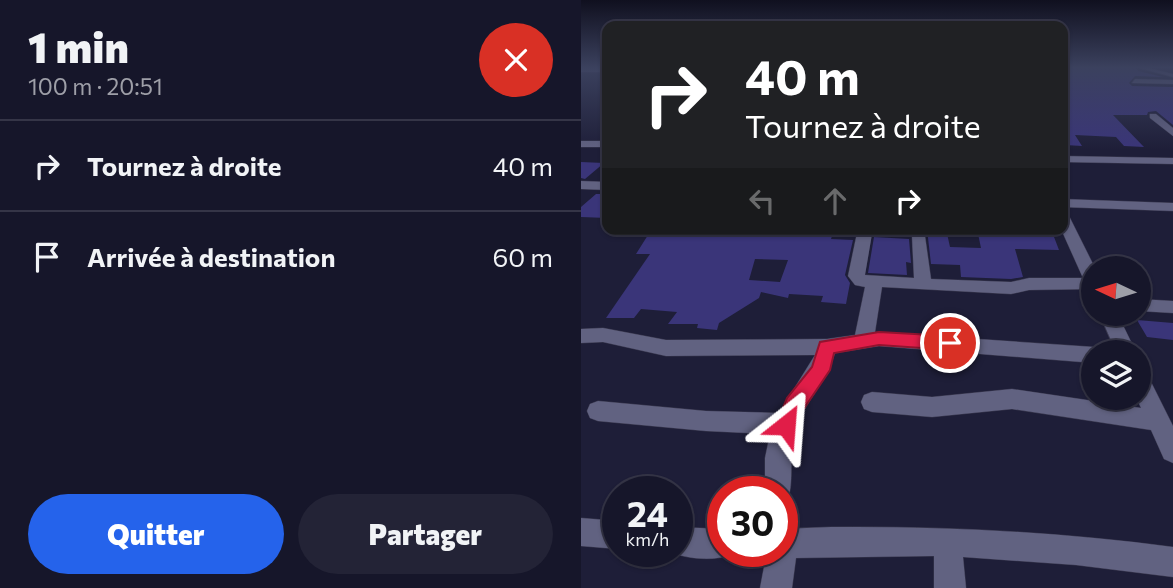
<!DOCTYPE html>
<html lang="fr">
<meta charset="utf-8">
<style>
body{margin:0;font-family:Commissioner,sans-serif;background:#232336;color:#f1f3f6;height:100vh;display:flex;flex-direction:column;font-size:26px;white-space:nowrap}
*{box-sizing:border-box;margin:0}
p{font-size:23px;color:#9e9fa8}
.icon{flex:none;width:38px;height:38px;fill:none;stroke:currentColor;stroke-width:2;stroke-linecap:round;stroke-linejoin:round}
.map{position:relative;flex:1;overflow:hidden}
.panel{display:flex;flex-direction:column;background:#16162a;width:581px}
.panel>*{flex:none}
.hud{position:absolute;left:21px;top:21px;width:466px;height:214px;border-radius:14px;box-shadow:0 2px 5px #0004,0 0 0 2px #353547;background:#202124;color:#fff;overflow:hidden}
.needle{width:46px;rotate:274deg}
.fabs{position:absolute;left:500px;top:256px;display:grid;gap:14px}
.fabs a{display:grid;place-items:center;width:70px;height:70px;border-radius:50%;background:#16162a;box-shadow:0 2px 5px #0004,0 0 0 2px #353547;font-size:35px}
.speed{position:absolute;left:21px;top:476px;display:flex;gap:14px;font-size:35px;font-weight:700;text-align:center}
.speed>*{display:grid;place-content:center;width:91px;height:91px;border-radius:50%;background:#16162a;box-shadow:0 2px 5px #0004,0 0 0 2px #353547;line-height:1}
.speed small{font-size:18px;font-weight:400}
.speed .limit{border:10px solid #d22;background:#fff;color:#111}
.pin{position:absolute;display:grid;place-items:center;width:60px;height:60px;color:#fff;margin:-30px;border:4px solid #fff;border-radius:50%;box-shadow:0 2px 7px #0007}
.me{position:absolute;width:77px;margin:-38px;rotate:28deg;stroke-linejoin:round;filter:drop-shadow(0 0 5px #0008)}
.turn{display:flex;align-items:center;gap:24px;height:147px;padding:0 28px;font-size:32px}
.turn .icon{width:91px;height:91px;stroke-width:2.5}
.turn b{display:block;font-size:49px;line-height:60px}
.lanes{display:flex;align-items:center;height:66px;padding:0 28px;background:#0003;justify-content:center;gap:35px;direction:ltr}
.lanes .off{opacity:.35}
.round{display:grid;place-items:center;flex:none;width:74px;height:74px;border-radius:37px;background:#232336}
.overview{display:flex;align-items:center;justify-content:space-between;height:119px;padding:0 28px}
h1{font-size:42px;font-weight:800;line-height:52px}
.primary-button{display:flex;gap:14px;margin-top:auto;padding:14px 28px}
.primary-button a{flex:1;height:80px;border-radius:42px;background:#2563eb;color:#fff;font-size:28px;font-weight:800;line-height:80px;text-align:center}
.primary-button a+a{background:#232336;color:#f1f3f6}
ul{padding:0;list-style:none}
li{display:flex;align-items:center;gap:21px;height:91px;padding:0 28px;border-top:2px solid #353547}
li div{flex:1}
li b{display:block;font-size:26px}
li em{font-style:normal}
main{display:flex;flex:1;min-height:0}
.map>svg:first-child{display:block}
.building{fill:#3a3579;fill-rule:evenodd}
.lines{fill:none;stroke-linecap:round;stroke-linejoin:round}
.minor-casing{stroke:#3b3a50;stroke-width:1}
.minor{fill:#616281;fill-rule:evenodd}
.route{fill:#e11d48;stroke:#92132f;stroke-width:2}
</style>
<main>
<section class="panel">
<div class="overview"><div><h1>1 min</h1><p>100 m · 20:51</p></div><a class="round" style="background:#d93025;color:#fff"><svg class="icon" aria-label="close" viewBox="0 0 24 24"><path d="M6 6l12 12M18 6L6 18"/></svg></a></div>
<ul>
<li><svg class="icon" aria-label="right" viewBox="0 0 24 24"><path d="M7 20v-9h11M14 6l5 5-5 5"/></svg><div><b>Tournez à droite</b></div><em>40 m</em></li>
<li><svg class="icon" aria-label="arrive" viewBox="0 0 24 24"><path d="M6 21V4h12l-3 4 3 4H6"/></svg><div><b>Arrivée à destination</b></div><em>60 m</em></li>
</ul>
<div class="primary-button"><a>Quitter</a><a>Partager</a></div>
</section>
<div class="map">
<svg width="592" height="588" viewBox="0 0 592 588">
<rect width="100%" height="100%" fill="#1e1e38"/>
<!-- building -->
<path class="building" d="M481 68H555L557 71 582 77 554 76 548 83 551 86 592 87V125L575 111 567 112 566 115H532L563 147 543 146 535 137 494 135 501 146 484 145 481 140Z
M0 162 23 163 4 179 0 178Z
M15 194H26V218L0 217V207Z
M346 229H365L369 247 400 248 396 229H470L478 250 434 249 442 277 430 279 380 277 379 265 350 264Z
M138 232 252 233 250 239 272 240 264 275 269 283 265 304 240 302 242 296 208 294 207 298 180 292 178 298 138 323 136 330 116 328 117 324H87L96 312 60 309 53 318H25L69 254H55L67 235 94 236 96 234ZM174 259 207 260 199 282 168 280Z
M293 237 328 239 330 263 325 262 326 275 287 273Z
M556 320 592 323V340L566 337Z"/>
<g class="lines">
<!-- minor casing -->
<g class="minor-casing">
<path id="minor" d="M0 68H26V72H0Z
M558 68H568L592 74V77Z
M554 79 592 80V84L551 83Z
M569 114H575L592 128V136L569 118Z
M0 141H26V147H0Z
M481 156 592 158V164L481 162Z
M0 181 26 182V190L0 189Z
M481 199 592 203V211L481 207Z
M481 212 488 216 514 268 513 289 448 290 430 294 301 287 294 332 513 347 521 352H513V363L298 346 254 353C245 382 223 403 214 431 207 455 214 484 206 501L201 504V492H184V458L189 434 125 431 17 421 9 418 6 411 9 404 17 401 125 411 198 413 234 355 85 356 22 342 0 343V329L22 328 85 340 246 339 274 335 284 287 274 285 267 276 276 233 268 229H343L350 279 430 282 448 278H502L480 229ZM291 234 331 236 333 278 284 275Z
M558 299 592 301V313L558 311Z
M518 313H536L555 352H535Z
M558 371 566 374 592 426V463L583 459 570 430 431 409 351 417 291 412 283 409 280 402 283 395 291 392 351 397 431 389 560 408 555 397H558Z
M0 518 37 521V549L0 546Z
M96 527 142 529V551H154L152 554C134 562 104 559 86 551H96Z
M250 527C365 526 478 532 592 547V577L495 565 382 557 385 588H353V556L215 558 211 588H179L186 551H201V529Z"/>
</g>
<!-- minor -->
<use href="#minor" class="minor"/>
</g>
<!-- sky -->
<linearGradient id="sky" x2="0" y2="1"><stop stop-color="#10101f"/><stop offset="0.45" stop-color="#3b415e"/><stop offset="1" stop-color="#3b415e" stop-opacity="0"/></linearGradient>
<rect width="592" height="150" fill="url(#sky)"/>
<!-- route -->
<path class="route" d="M298 332 369 336 376 338 378 343 376 348 369 350 298 345 253 353 249 370 222 410 213 431 205 434 198 431 195 425 206 398 231 367 239 342Z"/>
</svg>
<div class="fabs">
<a><svg class="needle" viewBox="-14 -14 28 28"><path d="M0-13l5 13h-10z" fill="#e53935"/><path d="M0 13l5-13h-10z" fill="#9e9fa8"/></svg></a>
<a><svg class="icon" aria-label="layers" viewBox="0 0 24 24"><path d="M12 4l9 5-9 5-9-5zM3 14l9 5 9-5"/></svg></a>
</div>
<div class="speed"><div>24<small>km/h</small></div><div class="limit">30</div></div>
<div class="pin" style="left:369px;top:343px;background:#d93025"><svg class="icon" aria-label="arrive" viewBox="0 0 24 24"><path d="M6 21V4h12l-3 4 3 4H6"/></svg></div>
<svg class="me" style="left:205px;top:425px" viewBox="-20 -20 40 40"><path d="M0-17L14 15 0 8-14 15z" fill="#e11d48" stroke="#fff" stroke-width="4"/></svg>
<div class="hud">
<div class="turn"><svg class="icon" aria-label="right" viewBox="0 0 24 24"><path d="M7 20v-9h11M14 6l5 5-5 5"/></svg><div><b>40 m</b>Tournez à droite</div></div>
<div class="lanes"><svg class="icon off" aria-label="left" viewBox="0 0 24 24"><path d="M17 20v-9H6M10 6l-5 5 5 5"/></svg><svg class="icon off" aria-label="ahead" viewBox="0 0 24 24"><path d="M12 20V5M6 11l6-6 6 6"/></svg><svg class="icon" aria-label="right" viewBox="0 0 24 24"><path d="M7 20v-9h11M14 6l5 5-5 5"/></svg></div>
</div>
</div>
</main>
